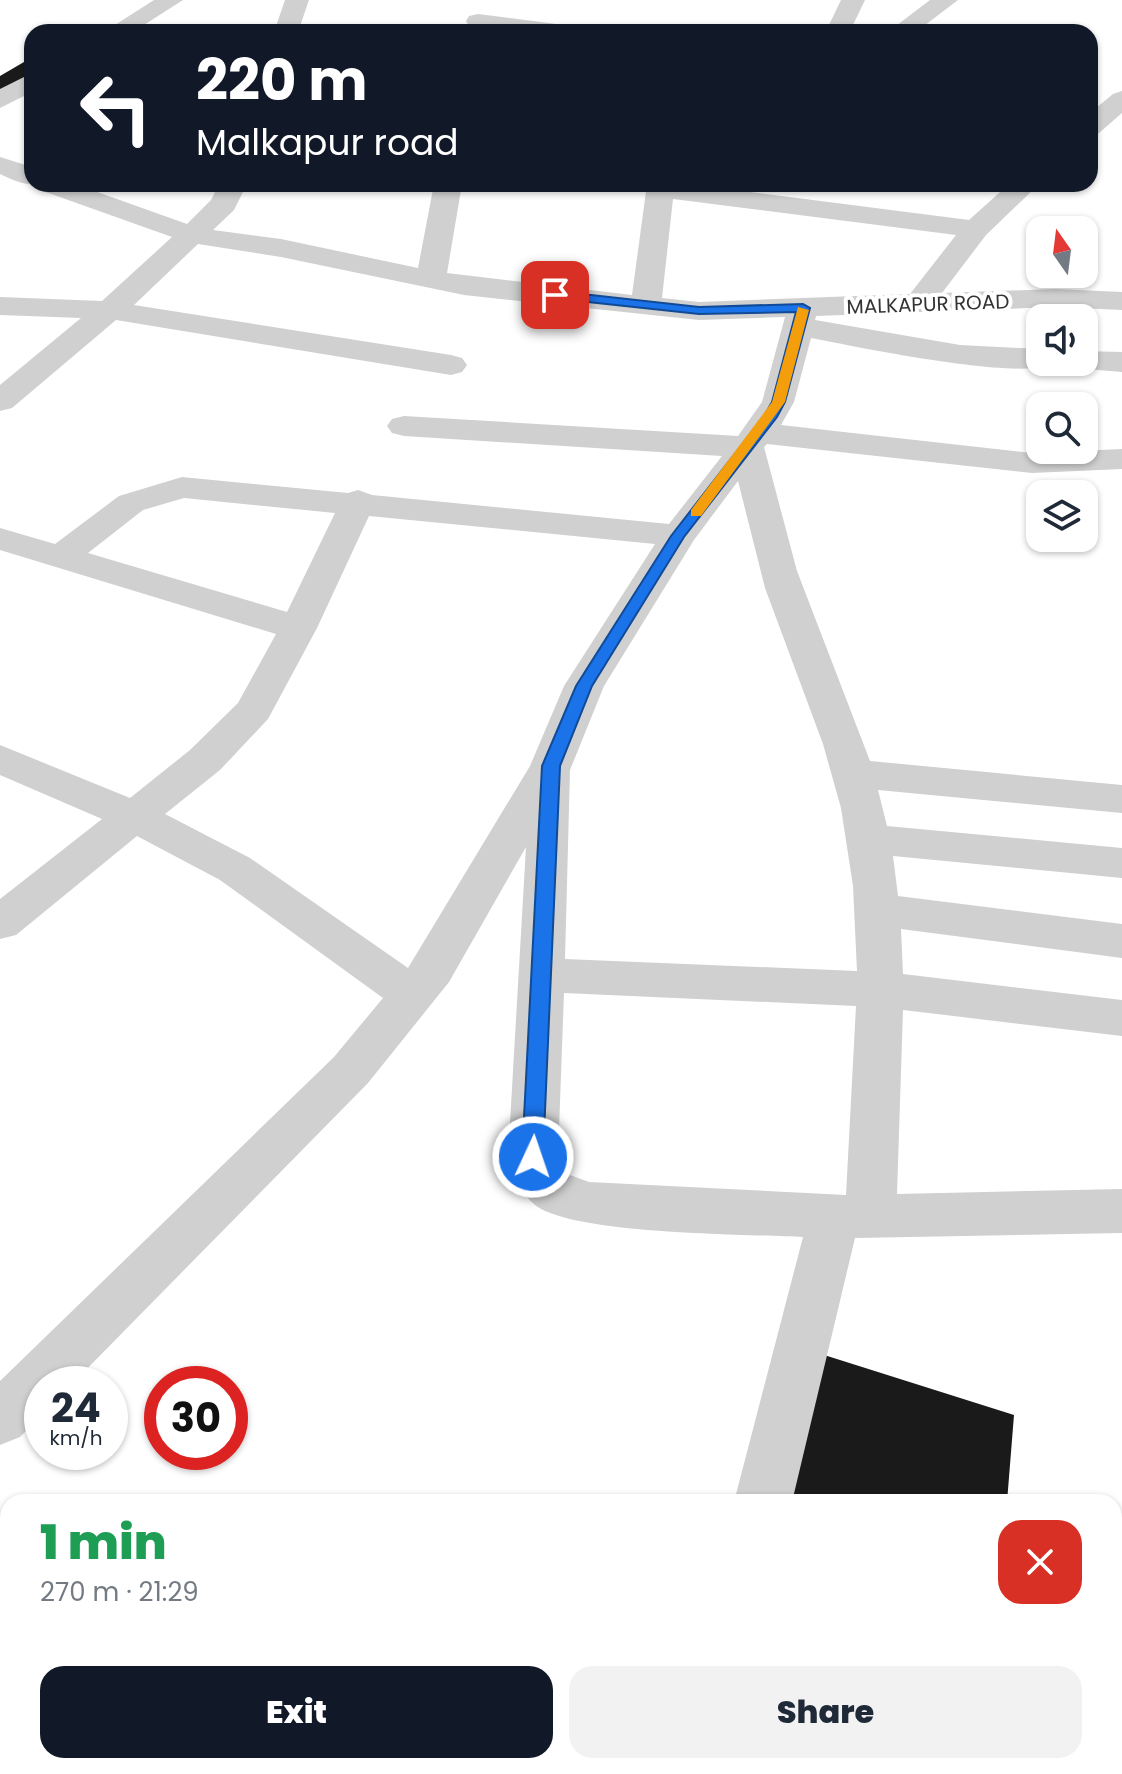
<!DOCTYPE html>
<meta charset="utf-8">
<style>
body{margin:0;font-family:Poppins,sans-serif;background:#f2f2f3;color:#1f2937;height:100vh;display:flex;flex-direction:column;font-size:30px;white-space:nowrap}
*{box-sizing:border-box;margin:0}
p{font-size:26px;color:#747a83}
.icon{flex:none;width:44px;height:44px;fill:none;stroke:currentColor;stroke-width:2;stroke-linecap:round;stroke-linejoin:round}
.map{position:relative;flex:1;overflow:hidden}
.panel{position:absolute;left:0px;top:1494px;width:1122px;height:280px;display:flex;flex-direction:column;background:#fff;border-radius:24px 24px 0 0;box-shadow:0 2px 6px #0004}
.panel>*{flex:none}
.banner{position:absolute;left:24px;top:24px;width:1074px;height:168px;border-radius:24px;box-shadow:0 2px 6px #0004;background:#111827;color:#fff;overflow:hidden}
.needle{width:52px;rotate:346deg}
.fabs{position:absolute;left:1026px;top:216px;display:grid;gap:16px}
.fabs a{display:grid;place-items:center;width:72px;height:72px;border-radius:16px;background:#fff;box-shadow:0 2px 6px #0004;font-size:40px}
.speed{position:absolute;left:24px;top:1366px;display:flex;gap:16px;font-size:40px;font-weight:700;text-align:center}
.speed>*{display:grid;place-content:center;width:104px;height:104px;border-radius:50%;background:#fff;box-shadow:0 2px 6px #0004;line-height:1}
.speed small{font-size:20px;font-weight:400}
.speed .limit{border:12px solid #d22;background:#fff;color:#111}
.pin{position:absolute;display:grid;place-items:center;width:68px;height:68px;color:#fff;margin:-34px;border-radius:16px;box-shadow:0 4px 12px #0006}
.me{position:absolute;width:88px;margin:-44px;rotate:3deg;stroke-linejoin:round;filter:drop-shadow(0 0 6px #0008)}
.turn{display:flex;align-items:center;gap:28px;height:168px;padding:0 40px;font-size:36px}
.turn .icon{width:104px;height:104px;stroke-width:2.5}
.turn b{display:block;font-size:56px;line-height:68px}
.round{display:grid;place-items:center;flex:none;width:84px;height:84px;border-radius:24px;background:#f2f2f3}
.headline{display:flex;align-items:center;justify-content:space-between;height:136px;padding:0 40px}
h1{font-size:48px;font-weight:800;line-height:60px;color:#1e9e55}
.button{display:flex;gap:16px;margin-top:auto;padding:16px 40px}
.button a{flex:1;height:92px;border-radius:24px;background:#111827;color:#fff;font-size:32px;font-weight:800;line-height:92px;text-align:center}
.button a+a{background:#f2f2f3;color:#1f2937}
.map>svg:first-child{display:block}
.building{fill:#1a1a1a}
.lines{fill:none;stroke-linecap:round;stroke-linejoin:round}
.minor{fill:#d0d0d0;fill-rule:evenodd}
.route{fill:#1a73e8;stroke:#114b97;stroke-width:2}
.slow{fill:#f59e0b}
.labels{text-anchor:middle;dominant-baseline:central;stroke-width:8;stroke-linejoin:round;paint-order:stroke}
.far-street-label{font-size:20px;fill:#333;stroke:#fff}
</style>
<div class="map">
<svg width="1122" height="1774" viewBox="0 0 1122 1774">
<rect width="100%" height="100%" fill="#fff"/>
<!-- building -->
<path class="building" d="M24 62 32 64V79L0 98V76Z
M802 1348 1014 1415 1007 1502H828L765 1494Z"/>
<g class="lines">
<!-- minor -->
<path class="minor" d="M154 0H183L133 32H104Z
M285 0H309L298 32H274Z
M841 0H865L852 27 855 32H831L828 27Z
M930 0H958L916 32H888Z
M478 14 564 25 576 32H507L469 26 466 21 469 16Z
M32 73V92L0 108V89Z
M1122 91V113L1099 133 1090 135V113L1113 94Z
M0 157 32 167V184H75L187 224 211 200 219 184H247L234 210 213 230 281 239 418 268 434 184H462L447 273 632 295 647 184H687L969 220 1009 184H1039L986 235 942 293 1055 289 1122 292V310L1055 307 816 316 815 320 960 345 1040 349V362H1054C1032 384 848 345 811 338L794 402 781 425 1032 453 1122 449V469L1032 473 767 444 764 447 797 571 870 761 1122 785V813L878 790 887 826 1122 848V878L893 856 898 896 1122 924V958L901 929 903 974 1122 1000V1036L903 1010 897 1194 1122 1189V1233L855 1238 792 1502H734L803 1237C747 1234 574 1235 535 1205 521 1194 514 1173 508 1157L526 847 449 982 368 1083 72 1384H42V1415L20 1437 0 1445V1381L334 1057 383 998 220 880 137 836 16 935 0 939V899L102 819 0 775V745L130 798 190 750 238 703 276 634 0 550V528L55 544 119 496 182 477 348 493 358 490 372 495 669 524 722 456 404 436 392 433 387 426 392 419 404 416 738 436 762 402 785 317 699 320 464 295 281 257 198 244 134 305 451 355 462 358 467 365 462 372 451 375 116 320 12 408 0 411V385L81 318 0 315V297L102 301 172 237 40 190 36 184C24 186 11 179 0 174ZM673 199 956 235 910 294 699 302 662 298ZM738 481 765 588 823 744 841 808 853 886 857 971 565 959 570 770 604 686 694 540ZM184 498 335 513 287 612 88 553 143 510ZM369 516 655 544 564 686 530 766 408 968 250 858 165 814 220 770 268 719 317 628ZM564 993 856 1006 846 1195 589 1182 570 1175 558 1157Z
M1084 351 1122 352V372L1073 368 1069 362H1084Z
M666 1766H730L728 1774H664Z"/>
</g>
<!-- route -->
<path class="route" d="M555 291 699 307 803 304 810 308 785 402 777 417 684 537 592 686 560 766 543 1157 533 1166 522 1157 542 766 576 686 671 536 764 416 772 402 796 312 699 314 551 298 549 295Z"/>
<!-- slow -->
<path class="slow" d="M798 307 809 310 785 402 701 516H691V510L772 402Z"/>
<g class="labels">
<!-- far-street labels -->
<g class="far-street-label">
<text transform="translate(928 304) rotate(-2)">MALKAPUR ROAD</text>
</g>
</g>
</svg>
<div class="fabs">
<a><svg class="needle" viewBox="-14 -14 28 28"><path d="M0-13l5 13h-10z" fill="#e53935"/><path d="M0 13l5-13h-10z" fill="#747a83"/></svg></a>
<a><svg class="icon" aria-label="sound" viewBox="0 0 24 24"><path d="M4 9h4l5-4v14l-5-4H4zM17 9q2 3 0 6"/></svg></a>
<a><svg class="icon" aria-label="search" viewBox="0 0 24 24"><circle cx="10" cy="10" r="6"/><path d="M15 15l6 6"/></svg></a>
<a><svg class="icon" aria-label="layers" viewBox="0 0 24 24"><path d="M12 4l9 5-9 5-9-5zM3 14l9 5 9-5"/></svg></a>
</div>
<div class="speed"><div>24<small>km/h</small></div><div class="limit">30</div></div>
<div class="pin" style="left:555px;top:295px;background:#d93025"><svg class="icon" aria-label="arrive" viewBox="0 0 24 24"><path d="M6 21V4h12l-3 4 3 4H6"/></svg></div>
<svg class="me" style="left:533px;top:1157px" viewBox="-20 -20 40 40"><circle r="17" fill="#1a73e8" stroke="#fff" stroke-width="3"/><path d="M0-11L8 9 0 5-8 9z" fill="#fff"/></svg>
<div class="banner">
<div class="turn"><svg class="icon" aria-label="left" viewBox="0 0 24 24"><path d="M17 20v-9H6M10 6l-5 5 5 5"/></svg><div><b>220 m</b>Malkapur road</div></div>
</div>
<section class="panel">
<div class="headline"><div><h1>1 min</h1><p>270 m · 21:29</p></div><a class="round" style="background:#d93025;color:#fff"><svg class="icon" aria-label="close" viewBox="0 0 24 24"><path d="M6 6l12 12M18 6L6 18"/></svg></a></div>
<div class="button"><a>Exit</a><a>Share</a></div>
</section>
</div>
